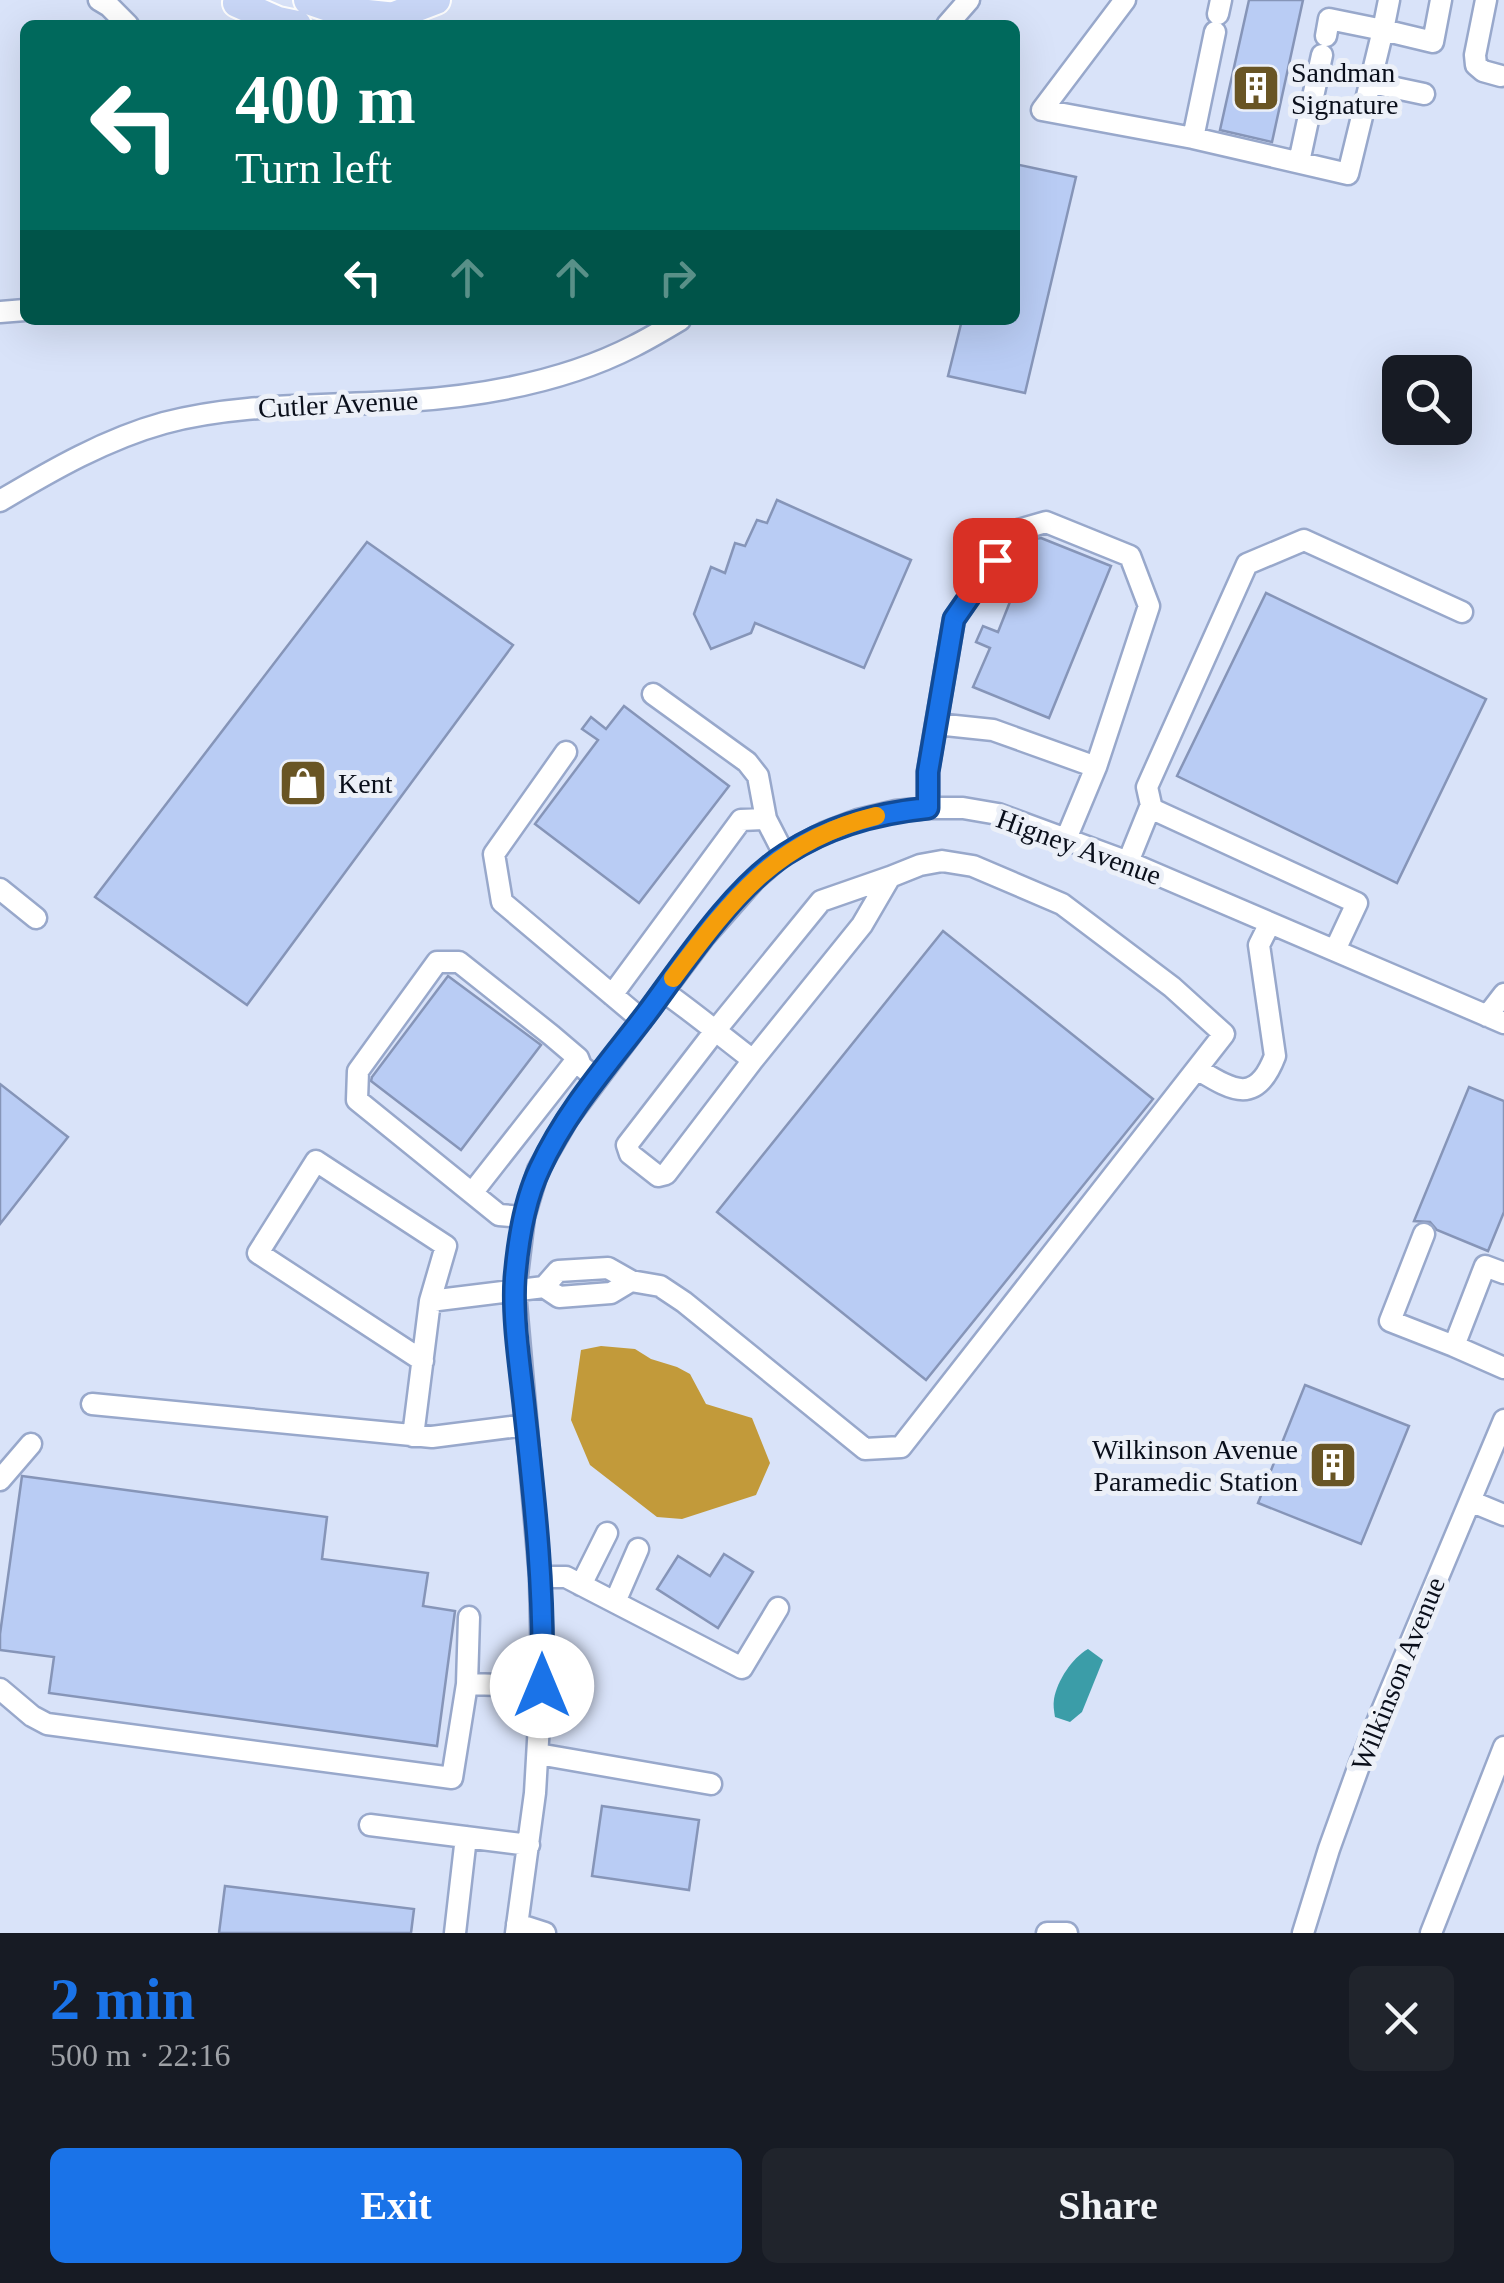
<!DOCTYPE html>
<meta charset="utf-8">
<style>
body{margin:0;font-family:"Times New Roman",serif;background:#20242c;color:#f1f3f6;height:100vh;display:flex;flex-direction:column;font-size:38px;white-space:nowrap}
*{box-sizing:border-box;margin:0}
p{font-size:32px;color:#9ea1a6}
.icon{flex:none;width:55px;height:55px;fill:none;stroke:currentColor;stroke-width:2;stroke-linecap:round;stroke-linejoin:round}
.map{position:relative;height:1933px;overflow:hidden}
.panel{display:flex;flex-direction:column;background:#171b24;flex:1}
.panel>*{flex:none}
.hud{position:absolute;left:20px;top:20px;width:1000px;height:305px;border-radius:15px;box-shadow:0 10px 40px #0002;background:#00695c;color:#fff;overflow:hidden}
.tools{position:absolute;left:1382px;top:355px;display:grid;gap:20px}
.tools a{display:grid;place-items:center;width:90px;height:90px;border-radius:15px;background:#171b24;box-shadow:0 10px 40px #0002;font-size:50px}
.pin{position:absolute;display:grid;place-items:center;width:85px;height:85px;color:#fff;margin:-42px;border-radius:20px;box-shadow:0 5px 15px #0006}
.me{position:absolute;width:110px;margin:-55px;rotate:0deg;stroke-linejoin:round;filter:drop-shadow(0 0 8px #0008)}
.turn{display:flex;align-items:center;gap:35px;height:210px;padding:0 50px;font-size:45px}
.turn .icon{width:130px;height:130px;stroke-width:2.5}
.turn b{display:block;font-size:70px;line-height:85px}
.lanes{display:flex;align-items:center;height:95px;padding:0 50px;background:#0003;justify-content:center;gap:50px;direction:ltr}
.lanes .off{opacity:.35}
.round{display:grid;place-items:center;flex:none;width:105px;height:105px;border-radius:15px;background:#20242c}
.headline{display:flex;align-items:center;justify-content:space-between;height:170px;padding:0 50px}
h1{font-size:60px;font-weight:800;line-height:75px;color:#1a73e8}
.primary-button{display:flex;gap:20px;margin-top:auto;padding:20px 50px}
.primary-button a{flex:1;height:115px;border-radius:15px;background:#1a73e8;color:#fff;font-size:40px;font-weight:800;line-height:115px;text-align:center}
.primary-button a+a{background:#20242c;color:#f1f3f6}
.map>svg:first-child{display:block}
.forest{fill:#c29a3a}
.water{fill:#3b9da8}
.building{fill:#b9ccf4;stroke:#8695b8;stroke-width:2.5}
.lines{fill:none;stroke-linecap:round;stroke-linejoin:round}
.minor-casing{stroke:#98a8cb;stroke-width:25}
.major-casing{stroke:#fff;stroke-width:32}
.minor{stroke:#fff;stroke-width:20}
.major{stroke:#c9d7f7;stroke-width:28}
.route-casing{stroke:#114b97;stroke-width:25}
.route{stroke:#1a73e8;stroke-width:18}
.slow{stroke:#f59e0b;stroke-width:18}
.labels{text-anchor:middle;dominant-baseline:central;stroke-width:10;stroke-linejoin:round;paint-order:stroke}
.poi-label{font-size:28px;fill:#0a0f1b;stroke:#ecf0f8;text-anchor:start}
.street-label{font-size:28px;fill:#0a0f1b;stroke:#ecf0f8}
</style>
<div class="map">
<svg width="1504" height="1933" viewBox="0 0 1504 1933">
<rect width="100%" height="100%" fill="#d9e3f9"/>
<!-- forest -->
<path class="forest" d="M601 1346 635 1349 651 1359 677 1367 690 1374 706 1404 752 1418 770 1463 756 1495 682 1519 657 1517 590 1465 571 1420 581 1350Z"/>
<!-- water -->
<path class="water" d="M1088 1649 1103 1660 1082 1712 1070 1722 1055 1717C1054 1711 1053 1705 1054 1699 1057 1681 1072 1658 1088 1649Z"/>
<!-- building -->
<path class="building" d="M1249 0H1303L1272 142 1220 130Z
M1015 164 1076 177 1025 393 948 376 962 320H1015Z
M777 500 911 560 864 668 755 623 751 633 711 649 694 614 711 567 725 573 735 543 745 546 757 520 767 523Z
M1041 538 1111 566 1049 718 973 687 990 648 976 642 983 626 998 632 1035 539Z
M367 542 513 645 247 1005 95 897Z
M1266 593 1486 699 1397 883 1177 776Z
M624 706 729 786 639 903 535 824 598 740 582 729 591 717 606 729Z
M943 931 1153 1099 926 1380 717 1212Z
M448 976 541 1045 461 1150 371 1081 372 1077Z
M0 1084 68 1137 0 1224Z
M1469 1087 1504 1101V1212L1488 1251 1437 1230 1430 1222 1414 1221Z
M1305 1385 1409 1426 1361 1544 1258 1503Z
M22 1476 327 1517 322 1559 428 1573 423 1606 455 1611 437 1746 49 1693 54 1657 0 1650V1634Z
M724 1554 753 1572 718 1628 657 1589 678 1556 710 1576Z
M602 1806 699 1820 689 1890 592 1876Z
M225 1886 414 1909 411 1933H219Z"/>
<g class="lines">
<!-- minor casing -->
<g class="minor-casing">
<path id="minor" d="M99 0 109 6 128 25
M1125 0 1042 110 1193 138 1348 174 1383 30 1433 42 1441 0
M1486 0 1475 55 1476 65 1483 71 1501 76
M1218 14 1221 0
M947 25 969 0
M1326 36 1329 19 1383 30 1389 0
M1372 83 1424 94
M1193 138 1215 32
M1299 162 1322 55
M0 312 25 310
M0 501C52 470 106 439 164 423 243 402 326 407 406 401 483 396 564 382 634 346 650 338 665 329 680 320
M653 694 747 762 758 776 766 819 784 854
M936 724 954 619 1015 531 1046 522 1130 556 1149 606 1096 767
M566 752 494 854 502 902 642 1020
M928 808V771L936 724 993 730 1096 767 1066 839
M1150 808 1357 903 1335 950
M1128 862 1151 805 1147 787 1247 564 1304 540 1462 612
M0 889 36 918
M663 991C694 1013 723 1037 753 1060L666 1174 658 1176 630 1154 627 1145 715 1031 821 901 890 877 862 925 753 1060
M612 995 741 820 766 819
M1487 1016 1504 994
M1197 1069C1232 1090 1256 1106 1275 1056L1259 945 1270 923
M472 1193 578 1058
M524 1217 499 1215 357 1100 358 1071 437 962H459L551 1035 578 1058 581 1066 597 1079
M1424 1234 1390 1321 1454 1346
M1504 1273 1485 1266 1454 1346 1504 1368
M631 1281 611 1293 559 1297 544 1287 558 1271 608 1268 631 1281 660 1286 684 1302 865 1449 901 1447 1224 1034 1172 987 1062 904 973 866 942 861 920 865 890 877
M423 1361 258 1253 316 1161 446 1246 430 1301
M92 1404 432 1437 526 1425
M413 1436 430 1301 544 1287
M0 1480 31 1444
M1470 1501 1504 1515
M540 1577H566L742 1668 778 1608
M581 1585 607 1533
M615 1602 638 1549
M467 1684 469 1617
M0 1689 32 1716 47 1724 452 1778 467 1684 542 1686
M538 1754 711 1784
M370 1825 529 1845
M517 1924 545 1933
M455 1933 466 1837
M516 1933 535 1793 542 1672 540 1577 515 1292 524 1217 538 1170 568 1118 704 937 755 879 784 854 824 833 858 820 896 811 928 808H963L998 814 1128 862 1504 1023
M1047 1933H1067
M1303 1933 1329 1849 1360 1763 1504 1420
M1431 1933 1504 1747"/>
</g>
<!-- major casing -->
<g class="major-casing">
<path id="major" d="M308 0 340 11 396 17
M237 3 278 21 297 25
M381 21 436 0"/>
</g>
<!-- minor -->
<use href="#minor" class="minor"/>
<!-- major -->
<use href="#major" class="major"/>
</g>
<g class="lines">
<!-- route casing -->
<g class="route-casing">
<path id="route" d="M542 1686C545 1595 535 1504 525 1414 521 1373 512 1319 515 1278 518 1242 524 1201 540 1168 566 1111 609 1063 647 1013 684 963 734 887 786 854 829 826 878 813 928 808V772L954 619 995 560"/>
</g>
<!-- route -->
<use href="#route" class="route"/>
<!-- slow -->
<path class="slow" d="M673 978C733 898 775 841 876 816"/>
</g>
<!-- icons -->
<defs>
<g id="building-square" transform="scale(2.5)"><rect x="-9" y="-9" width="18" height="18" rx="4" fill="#695524" stroke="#ecf0f8"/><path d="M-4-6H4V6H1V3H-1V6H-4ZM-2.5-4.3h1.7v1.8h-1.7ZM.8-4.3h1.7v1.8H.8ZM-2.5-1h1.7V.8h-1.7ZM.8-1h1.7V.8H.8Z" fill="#fff"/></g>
<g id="shop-square" transform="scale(2.5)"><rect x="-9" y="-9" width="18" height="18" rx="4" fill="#695524" stroke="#ecf0f8"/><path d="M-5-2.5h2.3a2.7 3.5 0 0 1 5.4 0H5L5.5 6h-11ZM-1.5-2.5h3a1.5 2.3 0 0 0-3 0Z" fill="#fff"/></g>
</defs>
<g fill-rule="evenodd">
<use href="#building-square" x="1256" y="88"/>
<use href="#shop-square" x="303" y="783"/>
<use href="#building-square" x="1333" y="1465"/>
</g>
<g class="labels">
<!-- poi labels -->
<g class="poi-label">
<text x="1291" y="72">Sandman<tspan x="1291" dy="32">Signature</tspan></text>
<text x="338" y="783">Kent</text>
<text x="1298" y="1449" text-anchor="end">Wilkinson Avenue<tspan x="1298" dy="32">Paramedic Station</tspan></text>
</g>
<!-- street labels -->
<g class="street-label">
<text transform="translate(338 404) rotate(-3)">Cutler Avenue</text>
<text transform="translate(1079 847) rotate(20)">Higney Avenue</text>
<text transform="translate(1398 1674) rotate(-68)">Wilkinson Avenue</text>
</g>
</g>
</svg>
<div class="tools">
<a><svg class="icon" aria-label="search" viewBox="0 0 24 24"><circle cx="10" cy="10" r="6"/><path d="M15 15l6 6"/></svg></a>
</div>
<div class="pin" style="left:995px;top:560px;background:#d93025"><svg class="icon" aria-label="arrive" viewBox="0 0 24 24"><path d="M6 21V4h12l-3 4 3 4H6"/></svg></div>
<svg class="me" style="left:542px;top:1686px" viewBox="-20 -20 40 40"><circle r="19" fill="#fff"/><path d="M0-13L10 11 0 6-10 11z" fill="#1a73e8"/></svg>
<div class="hud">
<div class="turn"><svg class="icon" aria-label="left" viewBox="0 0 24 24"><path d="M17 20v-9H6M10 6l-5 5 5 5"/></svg><div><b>400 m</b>Turn left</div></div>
<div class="lanes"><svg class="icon" aria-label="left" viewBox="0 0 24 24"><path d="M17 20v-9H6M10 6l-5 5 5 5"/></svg><svg class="icon off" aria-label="ahead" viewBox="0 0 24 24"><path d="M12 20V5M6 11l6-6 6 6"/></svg><svg class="icon off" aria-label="ahead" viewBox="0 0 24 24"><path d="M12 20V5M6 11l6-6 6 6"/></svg><svg class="icon off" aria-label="right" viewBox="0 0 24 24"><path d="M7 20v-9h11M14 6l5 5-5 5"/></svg></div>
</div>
</div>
<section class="panel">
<div class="headline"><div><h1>2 min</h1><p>500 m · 22:16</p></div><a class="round"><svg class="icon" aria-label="close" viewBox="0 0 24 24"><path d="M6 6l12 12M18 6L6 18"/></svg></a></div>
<div class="primary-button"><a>Exit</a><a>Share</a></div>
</section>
